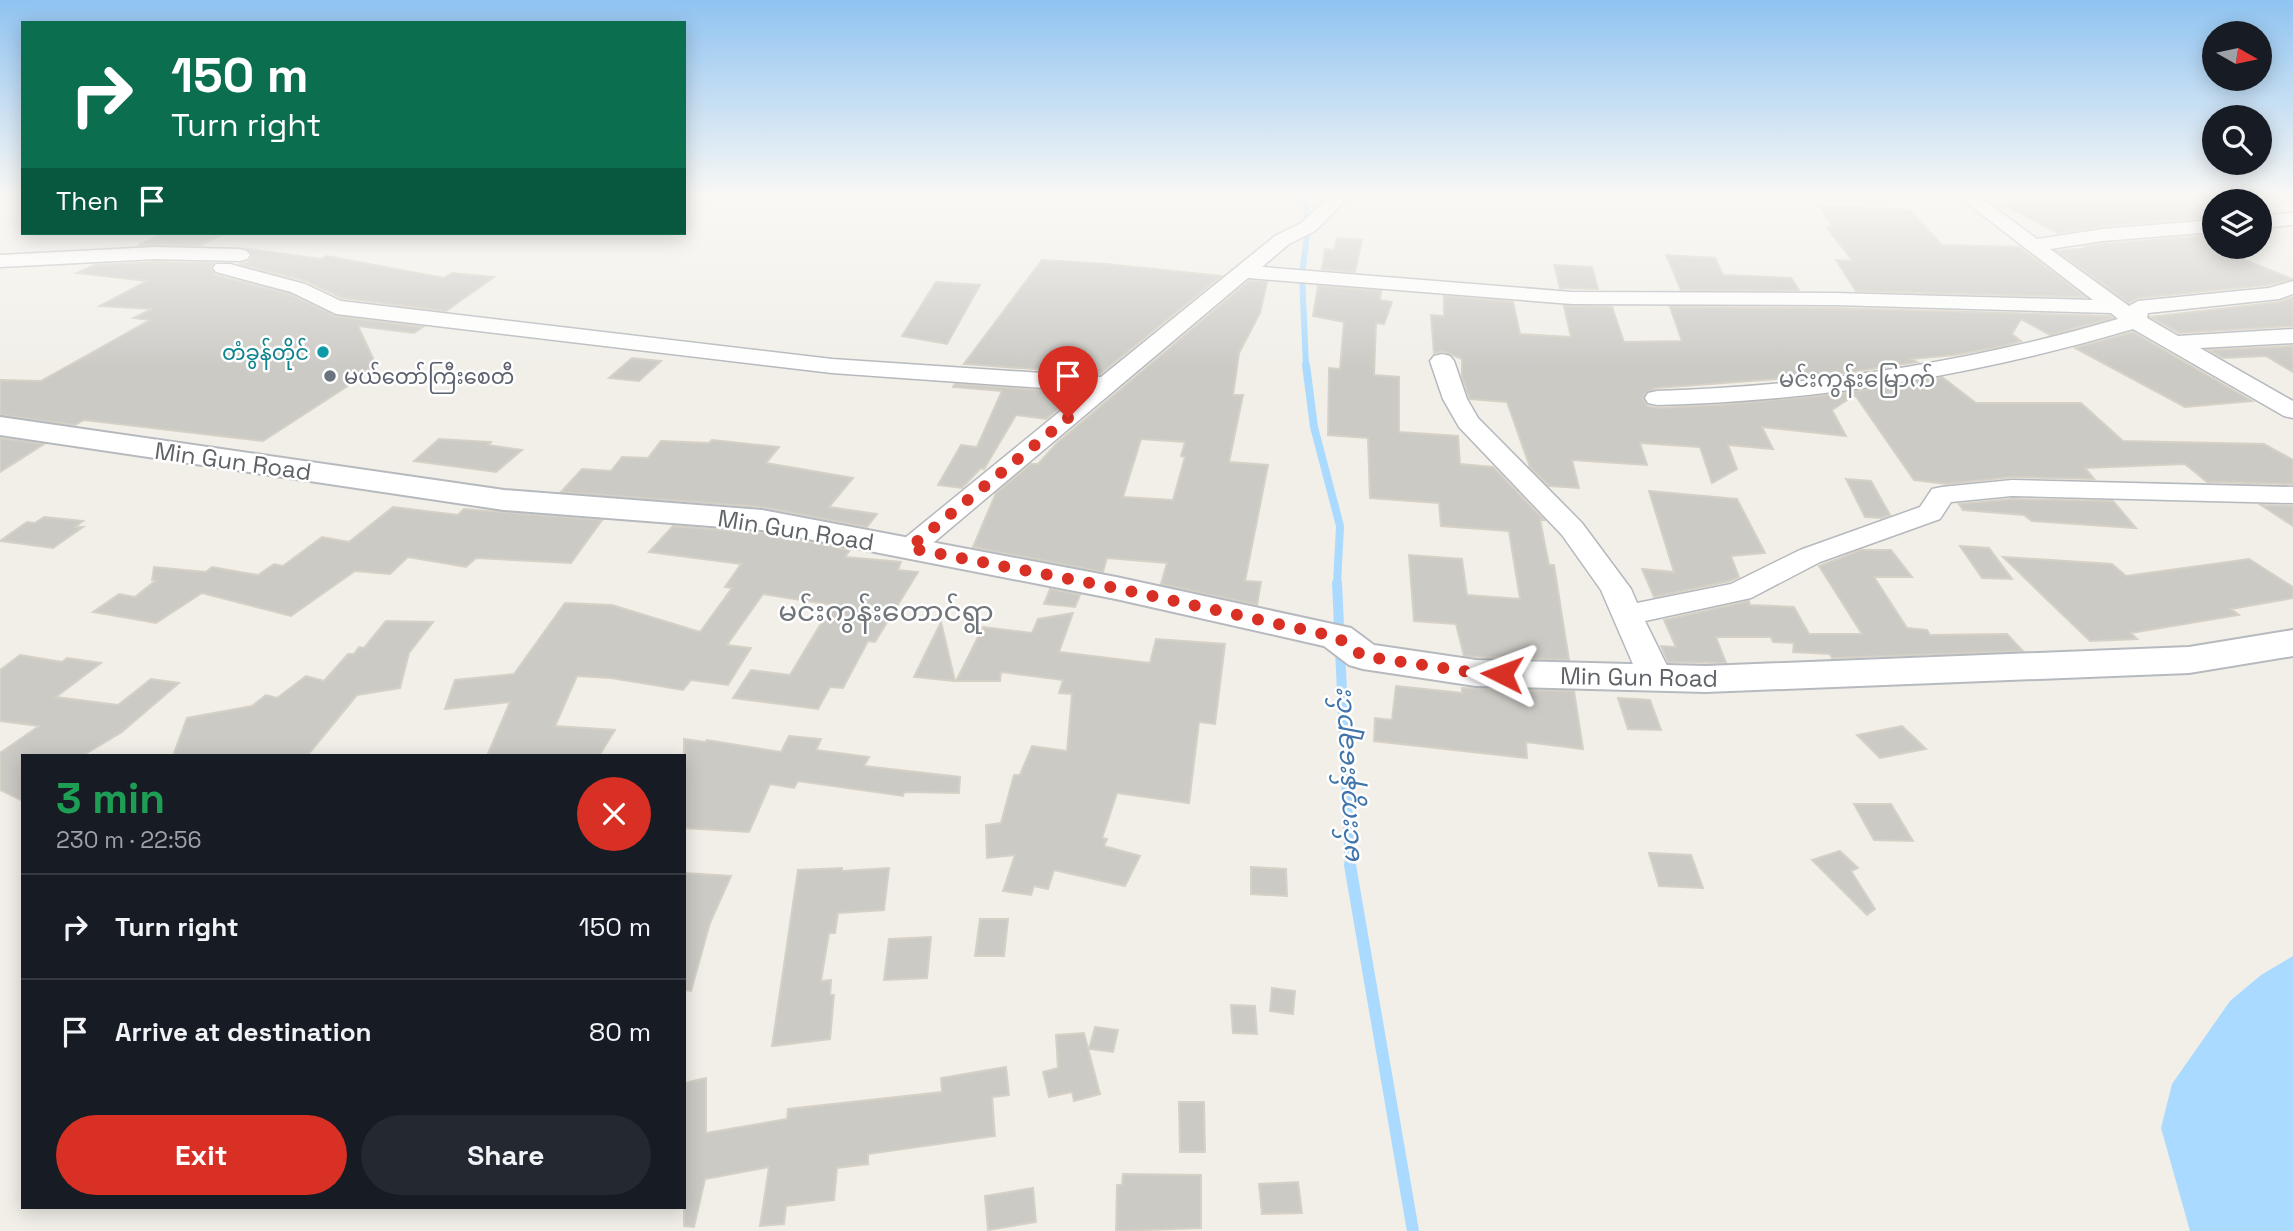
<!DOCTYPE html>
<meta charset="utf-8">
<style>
body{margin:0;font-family:"Space Grotesk","Noto Sans Myanmar",sans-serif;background:#242831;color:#f1f3f6;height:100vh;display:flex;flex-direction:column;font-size:26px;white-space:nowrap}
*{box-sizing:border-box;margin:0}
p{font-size:23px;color:#9ea1a6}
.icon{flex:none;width:38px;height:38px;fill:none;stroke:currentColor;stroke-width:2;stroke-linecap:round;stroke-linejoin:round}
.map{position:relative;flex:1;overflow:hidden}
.sheet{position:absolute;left:21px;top:754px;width:665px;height:455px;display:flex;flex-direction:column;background:#171b24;border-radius:0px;box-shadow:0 4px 18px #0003}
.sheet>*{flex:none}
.top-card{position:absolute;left:21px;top:21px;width:665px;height:214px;border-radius:0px;box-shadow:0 4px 18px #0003;background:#0b6e4f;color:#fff;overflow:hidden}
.needle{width:46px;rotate:99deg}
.buttons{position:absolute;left:2202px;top:21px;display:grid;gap:14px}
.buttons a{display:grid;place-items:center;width:70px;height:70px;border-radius:50%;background:#171b24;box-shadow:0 4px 18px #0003;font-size:35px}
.pin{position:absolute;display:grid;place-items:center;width:60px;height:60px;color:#fff;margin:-72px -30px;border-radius:50% 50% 50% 0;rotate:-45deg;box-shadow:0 0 7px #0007}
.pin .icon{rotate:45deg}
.me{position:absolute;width:77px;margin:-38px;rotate:273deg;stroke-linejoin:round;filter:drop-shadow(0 0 5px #0008)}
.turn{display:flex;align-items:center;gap:24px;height:147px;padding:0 35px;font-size:32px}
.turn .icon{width:91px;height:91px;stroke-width:2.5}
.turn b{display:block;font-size:49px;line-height:60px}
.then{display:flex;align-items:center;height:66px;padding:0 35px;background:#0003;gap:14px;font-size:26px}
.round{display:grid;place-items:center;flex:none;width:74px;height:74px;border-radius:37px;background:#242831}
.head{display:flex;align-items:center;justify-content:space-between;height:119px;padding:0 35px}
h1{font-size:42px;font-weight:700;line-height:52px;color:#1e9e55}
.primary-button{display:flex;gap:14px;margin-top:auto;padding:14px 35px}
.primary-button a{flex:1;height:80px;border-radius:42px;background:#d93025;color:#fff;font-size:28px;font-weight:700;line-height:80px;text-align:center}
.primary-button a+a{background:#242831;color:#f1f3f6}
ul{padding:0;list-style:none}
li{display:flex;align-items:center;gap:21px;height:105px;padding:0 35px;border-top:2px solid #363941}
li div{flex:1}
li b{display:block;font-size:26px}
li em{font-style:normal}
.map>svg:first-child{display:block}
.water{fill:#aadaff}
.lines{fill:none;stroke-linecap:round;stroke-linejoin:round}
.stream-far3{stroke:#aadaff;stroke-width:6}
.stream-far2{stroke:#aadaff;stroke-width:8}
.stream-far1{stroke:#aadaff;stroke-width:10}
.stream{stroke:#aadaff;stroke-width:12}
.building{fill:#cccac5;stroke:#d6d1c6;stroke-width:2;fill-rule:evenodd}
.street-casing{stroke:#b5b8bc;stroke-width:3}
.secondary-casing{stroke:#b6babf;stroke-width:4}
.street{fill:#fff;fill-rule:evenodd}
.secondary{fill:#fff;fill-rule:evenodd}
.route{stroke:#d93025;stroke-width:12;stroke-dasharray:0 21.6}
.culture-dot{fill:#0f9aa8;stroke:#fff;stroke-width:2.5}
.worship-dot{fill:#6b7280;stroke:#fff;stroke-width:2.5}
.labels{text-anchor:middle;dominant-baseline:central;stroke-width:5;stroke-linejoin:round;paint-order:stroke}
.far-culture-label{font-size:21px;fill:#0d838f;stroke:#fff;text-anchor:end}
.far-worship-label{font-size:21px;fill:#5b616d;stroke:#fff;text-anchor:start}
.far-quarter-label{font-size:23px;fill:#70757a;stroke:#fff}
.street-label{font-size:24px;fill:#5f6368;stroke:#fff}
.water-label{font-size:26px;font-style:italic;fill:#4174aa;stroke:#fff}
.quarter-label{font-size:28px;fill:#70757a;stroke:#fff}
</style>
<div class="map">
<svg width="2293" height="1231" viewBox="0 0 2293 1231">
<rect width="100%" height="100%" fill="#f1efe8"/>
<!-- water -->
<path class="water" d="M2293 956V1231H2190L2161 1128 2172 1084 2230 1001 2261 975Z"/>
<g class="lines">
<!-- stream-far3 -->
<path class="stream-far3" d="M1305 197 1308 227 1302 275 1306 366"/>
<!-- stream-far2 -->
<path class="stream-far2" d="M1306 365 1314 427 1340 526 1337 584"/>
<!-- stream-far1 -->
<path class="stream-far1" d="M1337 583 1350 867"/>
<!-- stream -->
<path class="stream" d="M1350 865 1413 1231"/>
</g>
<!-- building -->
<path class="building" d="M2115 197H2214V217L2103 226 2058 233 2004 205 2120 200Z
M1820 206 1910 210 1942 245 2019 247 2085 297 1856 291 1836 260 1853 261 1826 227H1832Z
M166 233H225L202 245H138Z
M2214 235V247L2292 279 2268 285 2138 298 2129 303 2057 251 2087 248 2084 247 2103 244Z
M1337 238 1362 240 1355 272 1322 269 1325 249 1334 250Z
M248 249 321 259 327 256 444 278 452 273 494 277 446 311 342 298 306 281 239 264 248 262 252 257Z
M1666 255 1715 258 1723 275 1791 278 1799 290H1681Z
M1042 260 1106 264 1221 276 1100 374 964 364Z
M155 262 213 263 210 268 215 275 290 294 335 316 423 327 414 333 358 326 377 367 263 441 84 420 75 425 0 415V380L41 381 150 320 134 318 152 309 100 306 147 281 77 273 95 265Z
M1554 265 1592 267 1598 289 1560 288Z
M1249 281 1267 282 1260 313 1239 353 1233 395H1243L1229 462 1268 465 1245 581 1261 582 1257 605 1161 584 1167 563 1107 558 1103 572 973 547 996 493 1031 464H1038L1057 443ZM1141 439 1185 442 1181 456 1185 457 1173 500 1123 497Z
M936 282 980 285 947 344 902 336Z
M1318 286 1381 291 1380 300 1392 302 1384 324 1376 323 1374 375 1399 377V432L1458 436 1460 464 1493 467 1544 520H1540L1549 565H1554L1569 660 1464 656 1456 624 1414 621 1409 555 1462 559 1467 595 1520 599 1509 531 1441 526 1439 503 1370 498 1368 438 1328 435 1329 368 1340 369 1344 322 1313 316Z
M1444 296 1513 302 1520 334 1571 337 1564 306 1612 307 1624 342 1682 341 1670 307 1835 308 2110 316 2113 318 2050 335 2021 319 2012 334 2021 341 2004 346 1955 355 1911 359 1917 362 1832 375 1656 388 1646 392 1643 399 1647 406 1657 408 1718 405 1838 394 1942 377 1976 403H2081L2123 441 2264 444 2293 460V484L2207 482 2185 464 2085 468 2094 479 2012 477 1947 484 1914 480 1855 395 1832 410 1846 436 1762 427 1773 449 1728 445 1737 469 1712 483 1700 447 1640 443 1647 465 1572 460 1579 488 1549 486 1530 467 1507 402 1470 399 1462 377V359L1443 351 1434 353 1431 315 1444 316Z
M2293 297V326L2179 333 2150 317 2279 302Z
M2133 332 2181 360 2252 401 2185 407 2075 348Z
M2293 346V372L2266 356 2223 358 2209 350Z
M632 358 661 361 639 381 609 378Z
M955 384 1078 393 1046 419 1016 415 984 469 981 468 962 488 938 485 961 445 977 447 1002 391 953 387Z
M0 438 44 444 0 472Z
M439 439 491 442 488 445 522 450 496 472 414 461Z
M712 440 779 447 766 463 853 478 829 507 877 514 867 527 762 507 561 492 582 469 611 471 622 457 648 458 661 441 709 443Z
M1846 479 1871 481 1890 515 1881 518 1865 517Z
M1649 491 1737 499 1765 553 1731 556 1739 577 1730 581 1654 597 1642 569 1674 572Z
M2012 499 2113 501 2136 528 2032 521 2024 515 1963 510 1959 504Z
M2261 505 2293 506V526Z
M393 507 458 515 464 509 602 520 571 563 476 558 466 567 408 557 390 574 355 571 291 616 202 593 156 623 93 612 119 594 135 597 155 581 152 580 154 567 206 572 212 567 258 575 274 564 283 566 322 537 349 542Z
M44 517 83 521 75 527H83L53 548 0 541 27 522 35 523Z
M673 526 762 533 850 550 845 557 901 562 898 570 918 572 875 642 868 641 843 688 830 687 818 709 733 698 751 670 790 675 832 605 763 594 727 645 751 648 728 685 691 680 683 690 611 678 577 676 555 726 615 730 599 756H487L510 702 445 709 455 680 514 674 565 603 612 605 700 632 732 588 725 587 741 564 649 552Z
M1960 546 1989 548 2012 579 1982 578Z
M1861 550H1891L1912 577H1874L1907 628 1927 630 1930 635 2007 634 2023 651 1832 658 1830 654 1793 652 1794 643 1773 642 1771 637H1716L1726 663 1668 662 1661 646 1676 647 1664 620 1749 601 1750 605 1794 607 1809 634H1862L1819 566Z
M2003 557 2112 564 2126 576 2249 559 2293 587V598L2231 609 2239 615 2131 633 2137 639 2090 641Z
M1050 589 1080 595 1075 607 1044 604Z
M1073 613 1059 652 1150 663 1156 639 1225 644 1215 724 1199 722 1189 803 1117 793 1102 838 1107 839 1104 846 1140 856 1125 886 1054 870 1048 889 1034 886 1031 895 1003 891 1015 855 987 858 986 825 1001 823 1014 775H1020L1032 746 1067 751 1072 694 1059 693 1063 680 1001 672 1000 681H956L983 627 1032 633 1038 619Z
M386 621 433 622 409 653 400 688 357 695 307 756H173L187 718 252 706 266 695 277 698 306 676 324 681 348 654H354L359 647 364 648Z
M941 622 955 681 914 677Z
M20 655 62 662 67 658 101 663 56 697 118 705 151 679 179 683 122 732 82 756H23V801L0 790V753L39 726 0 721V670Z
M1396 686 1462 693V688L1574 691 1583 749 1526 742 1527 758 1374 741 1375 718 1392 720Z
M1618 698 1650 700 1661 730 1628 729Z
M1902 726 1926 749 1880 758 1857 735Z
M789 736 821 739 816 750 869 757 864 766 960 777 959 793 904 792 903 796 798 781 794 788 770 784 749 832 684 828V739L705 742 707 740 781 752Z
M1854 804H1891L1913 841 1874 840Z
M1840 851 1858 868 1851 871 1875 909 1867 915 1812 860Z
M1649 853 1691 855 1703 888 1659 886Z
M1251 867 1286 869 1287 896 1251 894Z
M842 868V871L889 868 884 910 838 913 835 933H829L821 981 831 980 830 995H834L830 1039 772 1046 798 870Z
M684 873 731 876 710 923 691 991 684 990Z
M980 919H1008L1004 956H975Z
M931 937 927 978 884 980 889 939Z
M1272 988 1295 991 1293 1014 1270 1011Z
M1231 1005 1255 1006 1257 1034 1233 1033Z
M1095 1027 1118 1030 1113 1052 1089 1049Z
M1084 1033 1100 1094 1074 1101 1072 1092 1049 1097 1043 1072 1058 1068 1056 1035Z
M1006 1067 1009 1095 992 1097 995 1136 868 1154V1164L837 1168 834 1200 786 1206 784 1224 760 1226 769 1167 705 1179 694 1227 684 1226V1083L706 1078V1133L787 1119 788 1109 942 1092 941 1078Z
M1179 1102H1204L1205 1152H1180Z
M1123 1174 1201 1175V1228L1116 1231 1117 1185H1122Z
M1298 1182 1302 1213 1262 1214 1259 1184Z
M1033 1188 1036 1222 988 1230 985 1196Z"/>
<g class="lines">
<!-- street casing -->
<g class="street-casing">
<path id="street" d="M1329 197H1349L1315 231 1289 244 1262 267 1572 292 1835 293 2093 300 1959 197H1980L2037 239 2103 229 2214 220V232L2103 241 2050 249 2129 306 2138 301 2269 288 2293 281V294L2279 299 2148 313 2147 318 2178 336 2293 329V343L2200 348 2293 401V418L2284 416 2133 329C1977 375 1819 401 1657 405L1648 403 1645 398 1648 393 1657 391C1814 386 1967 363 2118 319L2111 313 1835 305 1572 304 1248 278 920 554 910 557 900 554 895 548 900 542 1085 391 832 373 336 314 291 292 216 272 213 268 216 264H230L305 284 341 301 832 359 1101 377 1275 236 1301 223Z
M2293 213V225L2259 228V216Z
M155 247 240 249 247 251 250 255 247 259 240 261 155 259 0 267V255Z
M1442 354 1450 356 1454 361 1467 399 1478 418 1582 523 1631 589 1637 603 1731 584 1800 550 1920 507 1932 489 1942 487 2012 480 2293 487V503L2012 496 1951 502 1940 519 1820 562 1751 598 1645 621 1673 678 1668 686 1656 689 1644 686 1639 678 1601 590 1562 535 1459 427 1443 399 1430 361 1434 356Z"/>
</g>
<!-- secondary casing -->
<g class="secondary-casing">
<path id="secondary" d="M0 417 504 490 762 510 1116 577 1351 628 1374 645 1476 660 1706 666 2189 647 2293 630V656L2189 673 1706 692 1476 686 1363 669 1349 665 1324 646 1116 599 762 530 504 510 0 435Z"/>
</g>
<!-- street -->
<use href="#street" class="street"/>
<!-- secondary -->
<use href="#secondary" class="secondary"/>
</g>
<!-- sky -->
<linearGradient id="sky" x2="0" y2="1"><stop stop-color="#8fc3f1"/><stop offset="0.53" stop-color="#f9f8f5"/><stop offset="1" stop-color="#f9f8f5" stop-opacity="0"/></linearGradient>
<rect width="2293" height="369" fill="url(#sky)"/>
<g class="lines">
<!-- route -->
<path class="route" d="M1068 418 909 548 1116 588 1337 637 1363 656 1476 673 1502 674"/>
</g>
<!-- markers -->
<circle class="culture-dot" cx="323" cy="352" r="7"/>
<circle class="worship-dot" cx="330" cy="376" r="7"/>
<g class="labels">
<!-- far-culture labels -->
<g class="far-culture-label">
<text x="309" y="352">တံခွန်တိုင်</text>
</g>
<!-- far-worship labels -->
<g class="far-worship-label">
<text x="344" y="376">မယ်တော်ကြီးစေတီ</text>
</g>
<!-- far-quarter labels -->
<g class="far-quarter-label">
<text x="1857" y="379">မင်းကွန်းမြောက်</text>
</g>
<!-- street labels -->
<g class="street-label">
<text transform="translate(233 461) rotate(8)">Min Gun Road</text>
<text transform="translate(796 530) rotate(9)">Min Gun Road</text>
<text transform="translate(1639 677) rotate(1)">Min Gun Road</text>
</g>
<!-- water labels -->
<g class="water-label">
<text transform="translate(1346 777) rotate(-93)">မင်းကွန်းချောင်း</text>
</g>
<!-- quarter labels -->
<g class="quarter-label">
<text x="886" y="611">မင်းကွန်းတောင်ရွာ</text>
</g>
</g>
</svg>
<div class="buttons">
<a><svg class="needle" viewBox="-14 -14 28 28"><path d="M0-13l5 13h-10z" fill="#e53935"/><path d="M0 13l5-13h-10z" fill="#9ea1a6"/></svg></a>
<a><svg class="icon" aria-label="search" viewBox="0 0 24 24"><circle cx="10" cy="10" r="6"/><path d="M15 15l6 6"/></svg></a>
<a><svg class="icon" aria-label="layers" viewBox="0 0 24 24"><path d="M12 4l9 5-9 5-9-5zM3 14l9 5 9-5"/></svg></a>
</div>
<div class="pin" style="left:1068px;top:418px;background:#d93025"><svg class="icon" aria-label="arrive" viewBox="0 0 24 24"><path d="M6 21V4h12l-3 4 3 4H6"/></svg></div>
<svg class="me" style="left:1502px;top:674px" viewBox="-20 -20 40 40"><path d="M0-17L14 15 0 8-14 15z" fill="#d93025" stroke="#fff" stroke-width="4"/></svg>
<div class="top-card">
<div class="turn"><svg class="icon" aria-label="right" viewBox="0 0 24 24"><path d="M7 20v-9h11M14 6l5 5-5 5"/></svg><div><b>150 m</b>Turn right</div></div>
<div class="then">Then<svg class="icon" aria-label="arrive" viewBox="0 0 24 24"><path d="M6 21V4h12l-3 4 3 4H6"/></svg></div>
</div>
<section class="sheet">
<div class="head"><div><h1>3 min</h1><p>230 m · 22:56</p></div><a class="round" style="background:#d93025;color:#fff"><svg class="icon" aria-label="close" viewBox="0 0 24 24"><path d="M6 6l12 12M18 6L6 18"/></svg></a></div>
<ul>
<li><svg class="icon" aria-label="right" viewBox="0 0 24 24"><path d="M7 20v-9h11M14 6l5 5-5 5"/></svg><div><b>Turn right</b></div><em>150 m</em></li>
<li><svg class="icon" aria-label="arrive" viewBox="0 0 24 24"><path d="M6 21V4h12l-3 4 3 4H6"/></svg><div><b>Arrive at destination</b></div><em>80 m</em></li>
</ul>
<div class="primary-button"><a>Exit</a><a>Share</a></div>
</section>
</div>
